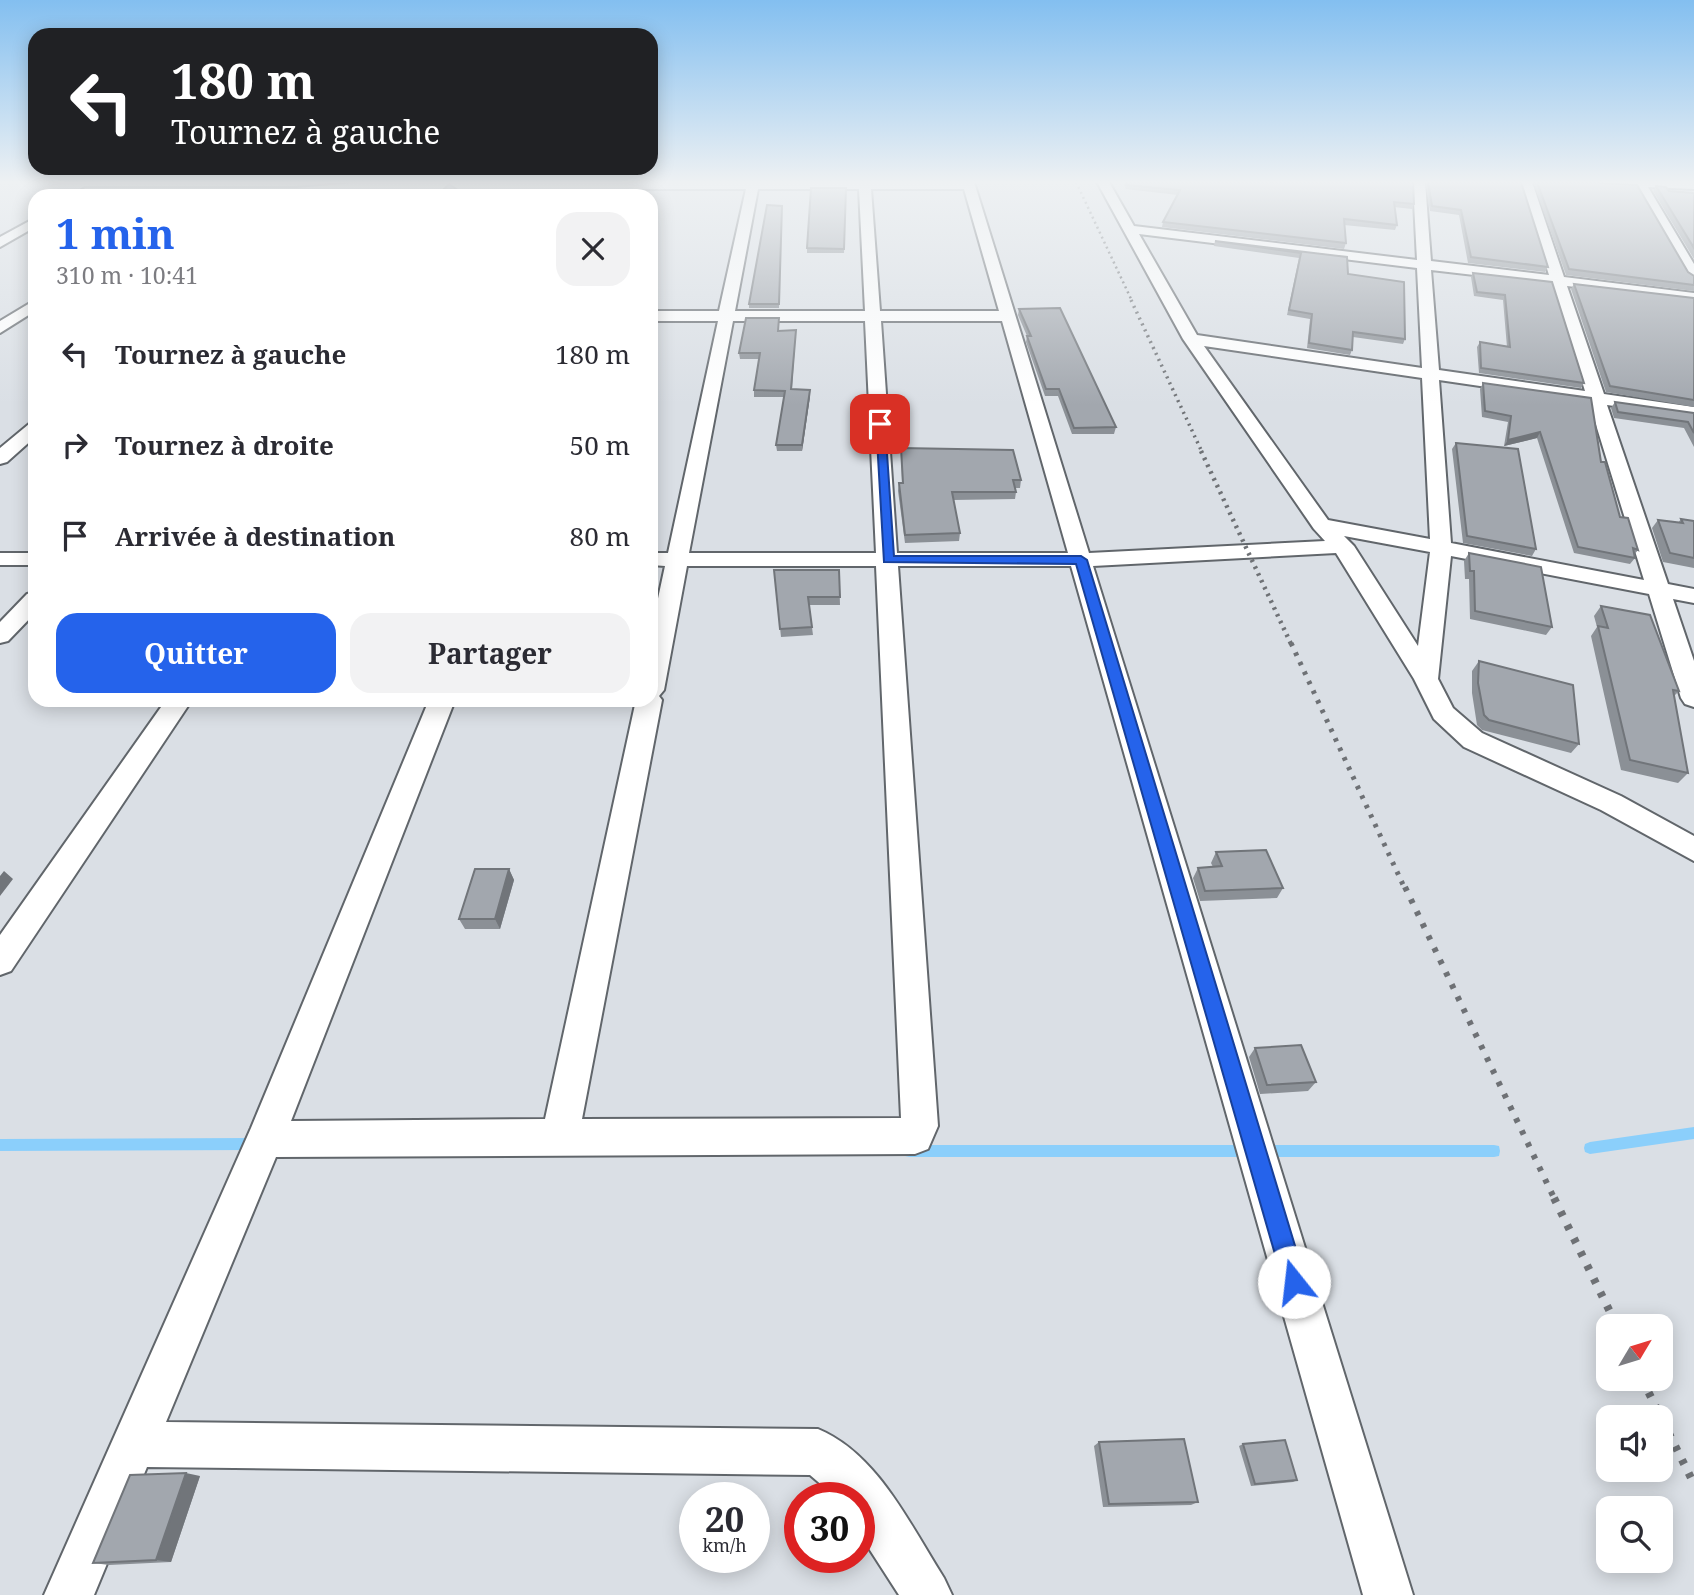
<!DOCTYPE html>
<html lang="fr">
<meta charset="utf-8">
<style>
body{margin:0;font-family:"Noto Serif",serif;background:#f2f2f3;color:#2b2b33;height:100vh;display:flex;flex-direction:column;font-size:26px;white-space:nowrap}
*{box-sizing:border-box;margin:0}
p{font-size:23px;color:#7c7c81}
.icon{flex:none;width:38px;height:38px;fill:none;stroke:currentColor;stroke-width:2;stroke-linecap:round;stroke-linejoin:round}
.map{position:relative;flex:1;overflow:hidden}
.drawer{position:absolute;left:28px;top:189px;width:630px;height:518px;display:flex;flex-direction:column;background:#fff;border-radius:21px;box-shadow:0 4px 18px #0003}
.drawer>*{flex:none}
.banner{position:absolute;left:28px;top:28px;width:630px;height:147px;border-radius:21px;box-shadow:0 4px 18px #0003;background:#202124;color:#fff;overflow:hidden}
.needle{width:46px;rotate:52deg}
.controls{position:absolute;left:1596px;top:1314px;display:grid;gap:14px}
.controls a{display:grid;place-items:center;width:77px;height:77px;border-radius:14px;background:#fff;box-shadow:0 4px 18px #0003;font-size:35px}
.speed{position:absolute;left:679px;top:1482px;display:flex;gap:14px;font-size:35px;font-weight:700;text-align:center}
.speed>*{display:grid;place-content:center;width:91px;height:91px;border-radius:50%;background:#fff;box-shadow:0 4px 18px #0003;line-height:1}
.speed small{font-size:18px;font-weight:400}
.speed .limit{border:10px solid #d22;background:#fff;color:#111}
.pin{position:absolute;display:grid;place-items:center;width:60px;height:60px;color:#fff;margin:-30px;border-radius:14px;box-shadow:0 4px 10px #0006}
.me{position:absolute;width:77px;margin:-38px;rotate:344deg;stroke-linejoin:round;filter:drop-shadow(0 0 5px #0008)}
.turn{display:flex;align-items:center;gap:24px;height:147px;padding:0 28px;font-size:32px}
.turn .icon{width:91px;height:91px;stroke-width:2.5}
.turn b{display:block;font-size:49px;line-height:60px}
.round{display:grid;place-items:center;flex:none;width:74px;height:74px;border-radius:21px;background:#f2f2f3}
.head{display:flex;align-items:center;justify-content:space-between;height:119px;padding:0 28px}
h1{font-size:42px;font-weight:700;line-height:52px;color:#2563eb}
.action{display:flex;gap:14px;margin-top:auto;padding:14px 28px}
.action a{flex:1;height:80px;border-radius:21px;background:#2563eb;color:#fff;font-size:28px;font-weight:700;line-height:80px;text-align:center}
.action a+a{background:#f2f2f3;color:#2b2b33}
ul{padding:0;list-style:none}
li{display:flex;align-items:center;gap:21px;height:91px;padding:0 28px}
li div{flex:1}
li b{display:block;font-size:26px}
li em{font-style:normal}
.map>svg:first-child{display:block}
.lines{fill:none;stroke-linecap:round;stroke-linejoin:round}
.stream{fill:#8bcffb;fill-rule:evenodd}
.street-casing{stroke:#61666b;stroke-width:4}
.street{fill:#fff;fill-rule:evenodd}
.rail-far5{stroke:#6e7175;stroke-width:2.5;stroke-dasharray:2 3.5;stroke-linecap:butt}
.rail-far4{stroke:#6e7175;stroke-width:3.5;stroke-dasharray:2 4.5;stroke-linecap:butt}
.rail-far3{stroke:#6e7175;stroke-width:4.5;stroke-dasharray:2.5 5;stroke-linecap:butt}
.rail-far2{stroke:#6e7175;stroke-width:5;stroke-dasharray:3.5 7;stroke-linecap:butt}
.rail-far1{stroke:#6e7175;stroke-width:6;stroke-dasharray:4.5 9;stroke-linecap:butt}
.rail{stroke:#6e7175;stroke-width:8;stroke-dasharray:5 10;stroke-linecap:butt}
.wall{fill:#8b9096}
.shaded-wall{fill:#71757a}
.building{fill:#a2a7ae;stroke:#71757a;stroke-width:2}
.route{fill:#2563eb;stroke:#184099;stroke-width:2}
</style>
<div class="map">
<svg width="1694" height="1595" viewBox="0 0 1694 1595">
<rect width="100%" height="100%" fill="#dadfe5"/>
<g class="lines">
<!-- stream -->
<path class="stream" d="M1694 1127V1139L1590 1154 1585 1152 1584 1148 1585 1144 1590 1142Z
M255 1138 260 1140 261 1144 260 1148 255 1150 0 1151V1139Z
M910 1145H1249L1254 1146 1255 1151 1254 1156 1249 1157H910L905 1156 904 1151 905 1146Z
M1264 1145H1494L1499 1146 1500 1151 1499 1156 1494 1157H1264L1259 1156 1258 1151 1259 1146Z"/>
<!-- street casing -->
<g class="street-casing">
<path id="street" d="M367 182H974L1089 553 1325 541 1314 529 1183 339 1097 182H1109L1134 226 1417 260 1413 182H1425L1431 261 1549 275 1520 182H1532L1564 277 1694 293V301L1567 286 1604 394 1694 407V417L1607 405 1668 584 1694 589V603L1673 599 1694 661V707L1685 704 1681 698 1649 594 1451 556 1438 679 1453 708 1482 733 1621 796 1694 836V861L1601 810 1464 747 1434 719 1414 679 1336 553 1093 566 1413 1595H1363L1071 566H898L938 1126 928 1149 915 1154 276 1157 166 1422 818 1429C878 1454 910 1525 944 1578L952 1595H899L859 1533V1498H837L810 1475 147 1467 94 1595H44L251 1128 429 700H455L291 1121 545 1119 636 700H651V631L665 566 651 565V553H668L718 321H651V311H719L746 189H371L296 196H73L85 188H296ZM758 189H859L865 311H735ZM871 189H964L999 311H880ZM1139 234 1417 268 1422 368 1197 335ZM1431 270 1552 284 1585 391 1439 370ZM733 321H865L876 553H689ZM881 321H1002L1068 553H897ZM1204 346 1422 378 1430 539 1328 520ZM1439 380 1589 402 1644 580 1451 543ZM1344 536 1430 552 1418 646 1354 546ZM687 566H876L901 1118 582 1119 662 700 659 696 664 690Z
M1592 182H1694V189L1648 187 1694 264V280L1687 276 1636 187 1598 185Z
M35 218V227L0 247V237Z
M35 300V311L0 333V321Z
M35 423V437L7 462 0 464V448L29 424Z
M0 553H35V565H0Z
M35 592V613L8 641 0 643V622L27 594Z
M166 700H192L11 971 0 975V935Z"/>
</g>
<!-- street -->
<use href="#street" class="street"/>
<!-- rail-far5 -->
<path class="rail-far5" d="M1076 182 1132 301"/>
<!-- rail-far4 -->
<path class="rail-far4" d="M1131 300 1202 452"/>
<!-- rail-far3 -->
<path class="rail-far3" d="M1201 451 1291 644"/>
<!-- rail-far2 -->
<path class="rail-far2" d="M1291 643 1405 889"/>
<!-- rail-far1 -->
<path class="rail-far1" d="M1405 887 1555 1200"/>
<!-- rail -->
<path class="rail" d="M1554 1198 1617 1326
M1642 1379 1694 1484"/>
</g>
<!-- wall -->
<path class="wall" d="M1123 182H1413L1414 204 1412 209 1394 207 1397 225 1395 230 1344 225 1346 243 1344 249 1162 227 1163 222 1178 195 1126 189Z
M1425 182H1521L1548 267 1545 272 1468 263 1459 215 1430 211Z
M1533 182H1599L1688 272 1694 276V291L1566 275Z
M1656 186 1669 191 1694 193V259L1653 191Z
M846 188 844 253H807V248Z
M782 206 779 308H749V304Z
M1215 241 1347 257 1348 274 1405 339 1403 344 1353 337 1352 350 1350 355 1307 348 1310 319 1287 315 1299 258 1214 246Z
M1473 273 1552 282 1584 383 1581 388 1479 373 1477 347 1480 342 1507 347 1503 300 1474 296 1471 277Z
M1574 284 1694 298V407L1606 392 1571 289Z
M1019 309 1116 427 1114 434H1072L1058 396H1045L1026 342 1027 336 1018 315Z
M796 330 792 389 810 396 802 451H777L776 445 784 397H754V390L759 359H740L739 353 779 331Z
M1483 383 1601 462 1620 517 1638 550 1634 555 1635 558 1630 564 1574 553 1537 438 1504 446 1508 422 1482 417 1480 389Z
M1615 402 1694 413V447L1684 428 1614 418 1611 408Z
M1456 443 1536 549 1532 556 1463 543 1452 449Z
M901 448 1021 480 1020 488H1015L1016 492 1015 499 953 500 960 533 959 541 905 543 898 491 899 483H902Z
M1681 519 1694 521V568L1663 562 1652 528 1658 520 1678 523Z
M1469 553 1552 627 1546 635 1470 619 1469 579H1465L1464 561Z
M774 570H839L840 605H809L813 635 781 637Z
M1601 606 1679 691 1674 696 1688 773 1678 783 1621 770 1591 636 1597 627 1594 616Z
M1479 661 1579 744 1571 753 1482 730 1477 725 1472 693V671Z
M297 700H333L332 703H299Z
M1216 852 1283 888 1277 898 1200 901 1193 878 1198 868 1213 867 1211 863Z
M509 869 514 880 500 929H465L459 919Z
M1255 1048 1316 1082 1308 1091 1260 1094 1249 1057Z
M1099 1442 1198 1502 1191 1505 1103 1507 1094 1446Z
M1243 1444 1297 1480 1293 1482 1251 1486 1239 1446Z
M200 1476 171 1562 109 1565 93 1563Z"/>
<!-- shaded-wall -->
<path class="shaded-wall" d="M810 390V396L802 451V445Z
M1540 432 1537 438 1504 446 1508 440Z
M509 869 514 880 500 929 495 919Z
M4 871 13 879 0 896V876Z
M186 1473 200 1476 171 1562 156 1560Z"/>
<!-- building -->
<path class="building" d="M1126 182H1413L1414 204 1394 202 1397 225 1344 219 1346 243 1163 222 1180 190 1127 185Z
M1428 182H1521L1548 267 1471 257 1461 210 1432 206Z
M1537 182H1599L1600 183 1637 185 1688 272 1694 276V285L1569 269Z
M449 184 466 196H437Z
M1656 186 1666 187 1669 191 1694 193V248Z
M811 188H846L844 249 807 248Z
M565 194H598L597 196H564Z
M767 205 782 206 779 304H749Z
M1215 241 1347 257 1348 274 1404 282 1405 339 1353 332 1352 350 1309 343 1312 314 1289 310 1301 253Z
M1473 273 1552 282 1584 383 1481 368 1480 342 1510 347 1505 295 1477 292Z
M1574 284 1694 298V400L1610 386Z
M1060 308 1116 427 1074 428 1059 389H1046L1027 336H1031L1019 309Z
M746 318H779L778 331 796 330 791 389 810 390 802 445H776L785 391 754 390 760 353H739Z
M1483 383 1591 398 1601 462H1605L1620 517 1628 518 1638 550 1633 548 1635 558 1578 547 1540 432 1508 440 1511 416 1485 411Z
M1615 402 1694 413V433L1688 422 1618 412Z
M1456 443 1518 449 1536 549 1467 536Z
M901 448 1013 450 1021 480H1013L1016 492H952L960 533 905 535 899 483H903Z
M1681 519 1694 521V558L1670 553 1658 520 1683 523Z
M1469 553 1541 567 1552 627 1475 611 1474 571H1470Z
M774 570H839L840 597H808L812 627 780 629Z
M1601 606 1650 615 1679 691 1673 690 1688 773 1630 760 1598 626 1608 628Z
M1479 661 1573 685 1579 744 1489 720 1484 715 1478 683Z
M1266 850 1283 888 1205 891 1198 868 1222 866 1216 852Z
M475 869H509L495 919H459Z
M1301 1045 1316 1082 1267 1085 1255 1048Z
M1184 1439 1198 1502 1109 1504 1099 1442Z
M1285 1440 1297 1480 1255 1484 1243 1444Z
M186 1473 156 1560 93 1563 130 1475Z"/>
<!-- sky -->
<linearGradient id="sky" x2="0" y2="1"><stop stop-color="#83bff0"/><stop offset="0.45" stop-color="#eef1f3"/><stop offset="1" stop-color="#eef1f3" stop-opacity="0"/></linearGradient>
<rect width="1694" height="405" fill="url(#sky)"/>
<!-- route -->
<path class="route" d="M876 422 885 424 894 556H1081L1087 560 1306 1282 1303 1290 1294 1293 1286 1290 1283 1282 1076 564 884 562Z"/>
</svg>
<div class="controls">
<a><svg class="needle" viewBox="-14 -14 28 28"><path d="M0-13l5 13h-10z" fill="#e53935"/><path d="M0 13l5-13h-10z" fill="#7c7c81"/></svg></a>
<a><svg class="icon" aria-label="sound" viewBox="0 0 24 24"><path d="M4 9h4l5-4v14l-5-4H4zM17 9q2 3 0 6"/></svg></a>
<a><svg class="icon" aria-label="search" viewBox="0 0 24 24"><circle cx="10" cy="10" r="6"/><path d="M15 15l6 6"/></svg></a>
</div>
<div class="speed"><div>20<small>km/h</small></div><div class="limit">30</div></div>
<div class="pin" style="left:880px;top:424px;background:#d93025"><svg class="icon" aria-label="arrive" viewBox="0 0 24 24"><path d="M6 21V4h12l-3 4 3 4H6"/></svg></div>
<svg class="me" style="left:1294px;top:1282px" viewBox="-20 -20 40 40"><circle r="19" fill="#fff"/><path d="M0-13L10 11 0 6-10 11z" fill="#2563eb"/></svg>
<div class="banner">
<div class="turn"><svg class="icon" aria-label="left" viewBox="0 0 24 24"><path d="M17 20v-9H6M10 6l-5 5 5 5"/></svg><div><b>180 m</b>Tournez à gauche</div></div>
</div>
<section class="drawer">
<div class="head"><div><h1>1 min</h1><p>310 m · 10:41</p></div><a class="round"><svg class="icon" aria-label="close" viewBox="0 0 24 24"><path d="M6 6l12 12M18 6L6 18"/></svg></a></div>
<ul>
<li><svg class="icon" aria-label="left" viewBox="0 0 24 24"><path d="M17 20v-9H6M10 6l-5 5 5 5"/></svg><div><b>Tournez à gauche</b></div><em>180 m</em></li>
<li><svg class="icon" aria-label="right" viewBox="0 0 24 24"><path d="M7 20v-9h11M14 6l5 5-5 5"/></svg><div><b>Tournez à droite</b></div><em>50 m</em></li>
<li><svg class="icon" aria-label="arrive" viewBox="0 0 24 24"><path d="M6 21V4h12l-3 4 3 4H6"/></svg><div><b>Arrivée à destination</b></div><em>80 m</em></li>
</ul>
<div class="action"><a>Quitter</a><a>Partager</a></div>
</section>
</div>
